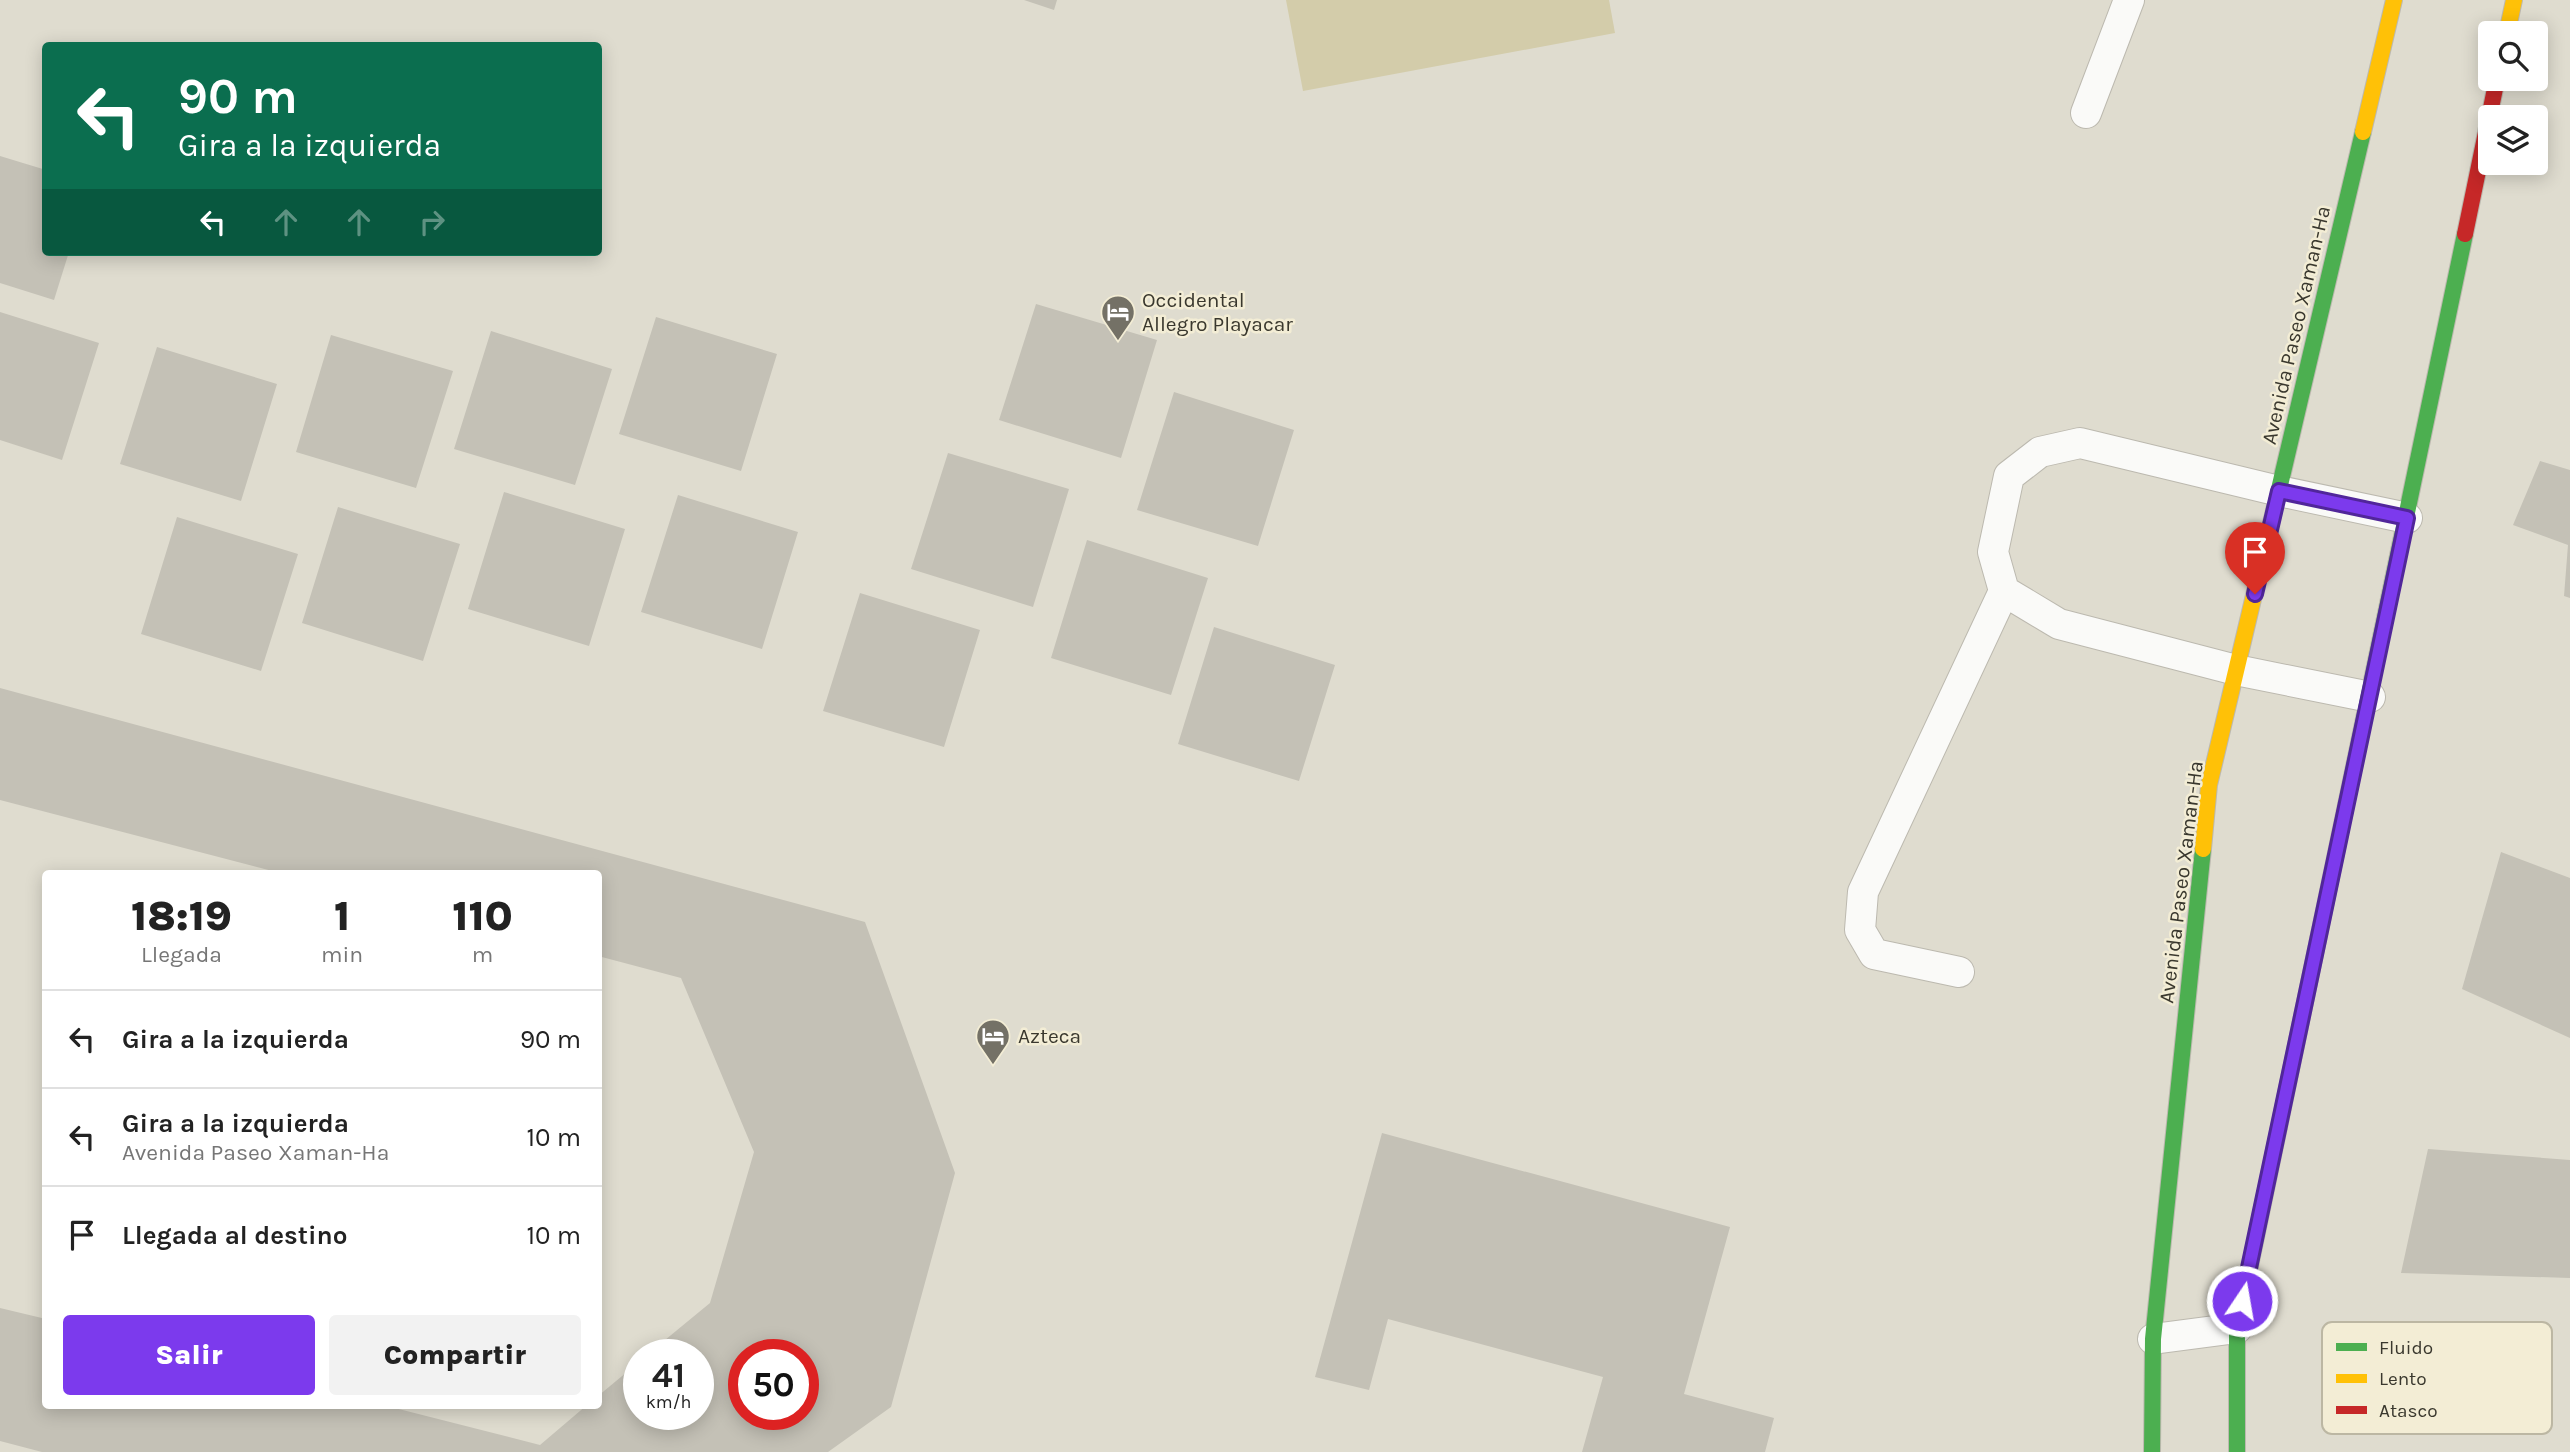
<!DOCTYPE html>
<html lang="es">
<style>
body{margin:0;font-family:Karla,sans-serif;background:#f2f2f2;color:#222;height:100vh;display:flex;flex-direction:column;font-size:26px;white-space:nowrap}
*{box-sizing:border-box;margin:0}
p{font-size:23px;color:#767676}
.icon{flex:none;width:38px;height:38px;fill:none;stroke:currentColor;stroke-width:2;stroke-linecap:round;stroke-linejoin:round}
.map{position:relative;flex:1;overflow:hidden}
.details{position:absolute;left:42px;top:870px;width:560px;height:539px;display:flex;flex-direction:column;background:#fff;border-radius:7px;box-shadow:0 4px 18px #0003}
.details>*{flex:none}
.hud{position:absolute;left:42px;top:42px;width:560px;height:214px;border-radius:7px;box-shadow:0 4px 18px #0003;background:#0b6e4f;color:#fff;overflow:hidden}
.buttons{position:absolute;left:2478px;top:21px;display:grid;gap:14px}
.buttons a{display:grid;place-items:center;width:70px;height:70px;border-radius:7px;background:#fff;box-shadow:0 4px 18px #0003;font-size:35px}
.speed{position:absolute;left:623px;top:1339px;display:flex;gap:14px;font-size:35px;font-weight:700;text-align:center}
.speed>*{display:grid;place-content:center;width:91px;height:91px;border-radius:50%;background:#fff;box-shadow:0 4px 18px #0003;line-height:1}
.speed small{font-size:18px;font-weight:400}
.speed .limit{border:10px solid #d22;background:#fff;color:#111}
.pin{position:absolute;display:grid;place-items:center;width:60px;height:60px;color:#fff;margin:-72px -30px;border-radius:50% 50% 50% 0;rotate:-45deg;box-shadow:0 0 7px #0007}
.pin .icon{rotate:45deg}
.me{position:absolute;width:77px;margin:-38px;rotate:12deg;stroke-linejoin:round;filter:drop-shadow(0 0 5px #0008)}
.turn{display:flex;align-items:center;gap:24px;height:147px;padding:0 21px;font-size:32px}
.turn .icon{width:91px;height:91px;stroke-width:2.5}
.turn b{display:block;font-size:49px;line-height:60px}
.lanes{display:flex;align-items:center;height:66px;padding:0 21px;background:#0003;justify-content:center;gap:35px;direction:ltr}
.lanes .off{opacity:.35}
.eta{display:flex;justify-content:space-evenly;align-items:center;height:119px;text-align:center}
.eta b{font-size:42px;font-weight:800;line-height:49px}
.action{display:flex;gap:14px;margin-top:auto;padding:14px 21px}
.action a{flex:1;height:80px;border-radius:7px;background:#7c3aed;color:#fff;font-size:28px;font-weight:800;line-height:80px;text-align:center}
.action a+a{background:#f2f2f2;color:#222}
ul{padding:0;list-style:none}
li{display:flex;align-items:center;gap:21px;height:98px;padding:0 21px;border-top:2px solid #e0e0e0}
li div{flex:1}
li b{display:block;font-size:26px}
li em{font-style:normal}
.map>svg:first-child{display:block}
.green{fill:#d3ccaa}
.building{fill:#c4c1b6;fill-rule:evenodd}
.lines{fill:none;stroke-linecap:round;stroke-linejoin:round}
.lane-casing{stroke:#bcb9af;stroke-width:32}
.fast-casing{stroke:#bcb9af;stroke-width:18}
.slow-casing{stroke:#bcb9af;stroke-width:18}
.jam-casing{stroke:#bcb9af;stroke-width:18}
.lane{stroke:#fafaf8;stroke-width:30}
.fast{stroke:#4caf50;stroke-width:16}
.slow{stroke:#ffc107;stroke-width:16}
.jam{stroke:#c62828;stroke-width:16}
.route-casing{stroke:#51269a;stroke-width:18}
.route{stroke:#7c3aed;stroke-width:12}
.labels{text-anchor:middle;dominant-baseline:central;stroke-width:5;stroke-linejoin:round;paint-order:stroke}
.poi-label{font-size:21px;fill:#3a382e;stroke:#f3edd5;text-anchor:start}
.street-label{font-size:21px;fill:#3a382e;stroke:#f3edd5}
.key{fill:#f3edd5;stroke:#bcb7a3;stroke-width:2}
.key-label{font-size:19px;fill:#3a382e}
</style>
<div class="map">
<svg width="2570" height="1452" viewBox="0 0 2570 1452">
<rect width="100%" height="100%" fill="#dfdccf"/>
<!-- green -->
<path class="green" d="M1286 0H1609L1615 33 1303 91Z"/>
<!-- building -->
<path class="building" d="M1024 0H1057L1054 10Z
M0 156 46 170V252H69L54 300 0 283Z
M1036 304 1157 340 1121 458 999 420Z
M0 312 99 343 62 460 0 440Z
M656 317 777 354 741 471 619 434Z
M491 331 612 369 575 485 454 449Z
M331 335 453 371 416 488 296 452Z
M157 347 277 384 241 501 120 464Z
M1174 392 1294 430 1258 546 1137 510Z
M948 453 1069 489 1033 607 911 569Z
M2540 461 2570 470V598L2564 596 2568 545 2513 525Z
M504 492 625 529 589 646 468 609Z
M678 495 798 532 762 649 641 612Z
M338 507 460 544 423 661 302 623Z
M177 517 298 554 261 671 141 634Z
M1087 540 1208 578 1171 695 1051 658Z
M860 593 980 630 944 747 823 711Z
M1214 627 1335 665 1299 781 1178 744Z
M0 688 865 922 955 1173 891 1407 828 1452H42L0 1441V1308L46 1319V1405H383L540 1445 587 1405H598V1396L639 1362V1414H698V1354H648L710 1303 754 1152 681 978 598 956V873H280L0 800ZM744 1354H803V1414H744Z
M2501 852 2570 878V1038L2462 989Z
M1382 1133 1730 1227 1684 1394 1774 1418 1765 1452H1582L1603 1377 1388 1319 1369 1390 1315 1377Z
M2428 1149 2570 1160V1278L2401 1273Z"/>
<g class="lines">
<!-- lane casing -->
<g class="lane-casing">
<path id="lane" d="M2086 113 2129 0
M2370 697 2236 670 2059 624 2004 591 1993 552 2009 476 2040 452 2080 443 2279 491 2407 518
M1959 972 1874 954 1860 930 1863 892 2004 591
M2153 1339 2237 1328"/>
</g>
<!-- fast casing -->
<g class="fast-casing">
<path id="fast" d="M2264 553 2363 132
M2346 805 2465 234
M2152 1452 2153 1339 2203 849
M2237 1452V1328L2279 1127"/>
</g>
<!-- slow casing -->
<g class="slow-casing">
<path id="slow" d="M2507 33 2514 0
M2363 132 2394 0
M2203 849 2209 785 2264 553"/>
</g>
<!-- jam casing -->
<g class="jam-casing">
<path id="jam" d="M2465 234 2497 79
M2279 1127 2346 805"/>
</g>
<!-- lane -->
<use href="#lane" class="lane"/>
<!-- fast -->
<use href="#fast" class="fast"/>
<!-- slow -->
<use href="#slow" class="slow"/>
<!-- jam -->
<use href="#jam" class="jam"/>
</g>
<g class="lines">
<!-- route casing -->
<g class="route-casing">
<path id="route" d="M2242 1301 2407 518 2279 491 2255 594"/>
</g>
<!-- route -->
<use href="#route" class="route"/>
</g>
<!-- icons -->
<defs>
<g id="hotel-pin" transform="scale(1.75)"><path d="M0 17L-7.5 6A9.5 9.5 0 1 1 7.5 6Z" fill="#747166" stroke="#f3edd5"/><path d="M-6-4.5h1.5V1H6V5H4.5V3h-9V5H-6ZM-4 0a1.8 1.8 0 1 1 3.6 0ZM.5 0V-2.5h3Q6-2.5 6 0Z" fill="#fff"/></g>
</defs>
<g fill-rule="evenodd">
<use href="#hotel-pin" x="1118" y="312"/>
<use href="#hotel-pin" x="993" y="1036"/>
</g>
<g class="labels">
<!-- poi labels -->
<g class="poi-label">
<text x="1142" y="300">Occidental<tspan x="1142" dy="24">Allegro Playacar</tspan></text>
<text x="1018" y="1036">Azteca</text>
</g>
<!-- street labels -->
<g class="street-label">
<text transform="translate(2296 325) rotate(-77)">Avenida Paseo Xaman-Ha</text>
<text transform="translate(2181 882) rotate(-83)">Avenida Paseo Xaman-Ha</text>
</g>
</g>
<!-- legend -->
<rect x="2322" y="1322" width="230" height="112" rx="10" class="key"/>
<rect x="2336" y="1343" width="31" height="8" fill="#4caf50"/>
<rect x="2336" y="1374" width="31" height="9" fill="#ffc107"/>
<rect x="2336" y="1406" width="31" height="8" fill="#c62828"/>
<g class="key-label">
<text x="2379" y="1354">Fluido</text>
<text x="2379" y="1385">Lento</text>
<text x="2379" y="1417">Atasco</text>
</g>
</svg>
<div class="buttons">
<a><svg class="icon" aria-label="search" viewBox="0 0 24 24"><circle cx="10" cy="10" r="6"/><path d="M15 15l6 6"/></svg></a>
<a><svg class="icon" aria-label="layers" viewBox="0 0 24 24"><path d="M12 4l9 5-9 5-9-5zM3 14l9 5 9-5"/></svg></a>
</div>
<div class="speed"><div>41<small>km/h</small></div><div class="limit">50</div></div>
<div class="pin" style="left:2255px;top:594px;background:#d93025"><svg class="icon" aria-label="arrive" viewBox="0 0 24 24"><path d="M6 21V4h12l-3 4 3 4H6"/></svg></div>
<svg class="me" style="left:2242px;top:1301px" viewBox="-20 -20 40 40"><circle r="17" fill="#7c3aed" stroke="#fff" stroke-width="3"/><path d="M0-11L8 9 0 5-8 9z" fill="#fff"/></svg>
<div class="hud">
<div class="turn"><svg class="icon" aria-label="left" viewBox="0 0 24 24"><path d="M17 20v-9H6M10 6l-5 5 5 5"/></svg><div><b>90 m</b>Gira a la izquierda</div></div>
<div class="lanes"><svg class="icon" aria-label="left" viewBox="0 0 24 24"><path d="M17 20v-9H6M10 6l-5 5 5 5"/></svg><svg class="icon off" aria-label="ahead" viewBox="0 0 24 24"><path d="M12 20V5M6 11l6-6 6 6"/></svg><svg class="icon off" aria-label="ahead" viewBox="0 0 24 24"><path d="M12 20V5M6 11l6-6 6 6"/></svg><svg class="icon off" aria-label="right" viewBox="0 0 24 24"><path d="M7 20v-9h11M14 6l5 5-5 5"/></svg></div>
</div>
<section class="details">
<div class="eta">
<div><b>18:19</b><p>Llegada</p></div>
<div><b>1</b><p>min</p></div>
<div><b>110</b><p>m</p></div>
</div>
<ul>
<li><svg class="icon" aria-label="left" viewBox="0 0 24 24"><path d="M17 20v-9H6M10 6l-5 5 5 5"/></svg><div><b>Gira a la izquierda</b></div><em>90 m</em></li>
<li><svg class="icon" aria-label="left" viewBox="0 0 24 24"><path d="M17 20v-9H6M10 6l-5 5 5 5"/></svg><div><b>Gira a la izquierda</b><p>Avenida Paseo Xaman-Ha</p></div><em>10 m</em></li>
<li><svg class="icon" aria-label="arrive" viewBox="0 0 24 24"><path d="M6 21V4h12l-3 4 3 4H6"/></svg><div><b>Llegada al destino</b></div><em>10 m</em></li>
</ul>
<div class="action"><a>Salir</a><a>Compartir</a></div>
</section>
</div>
